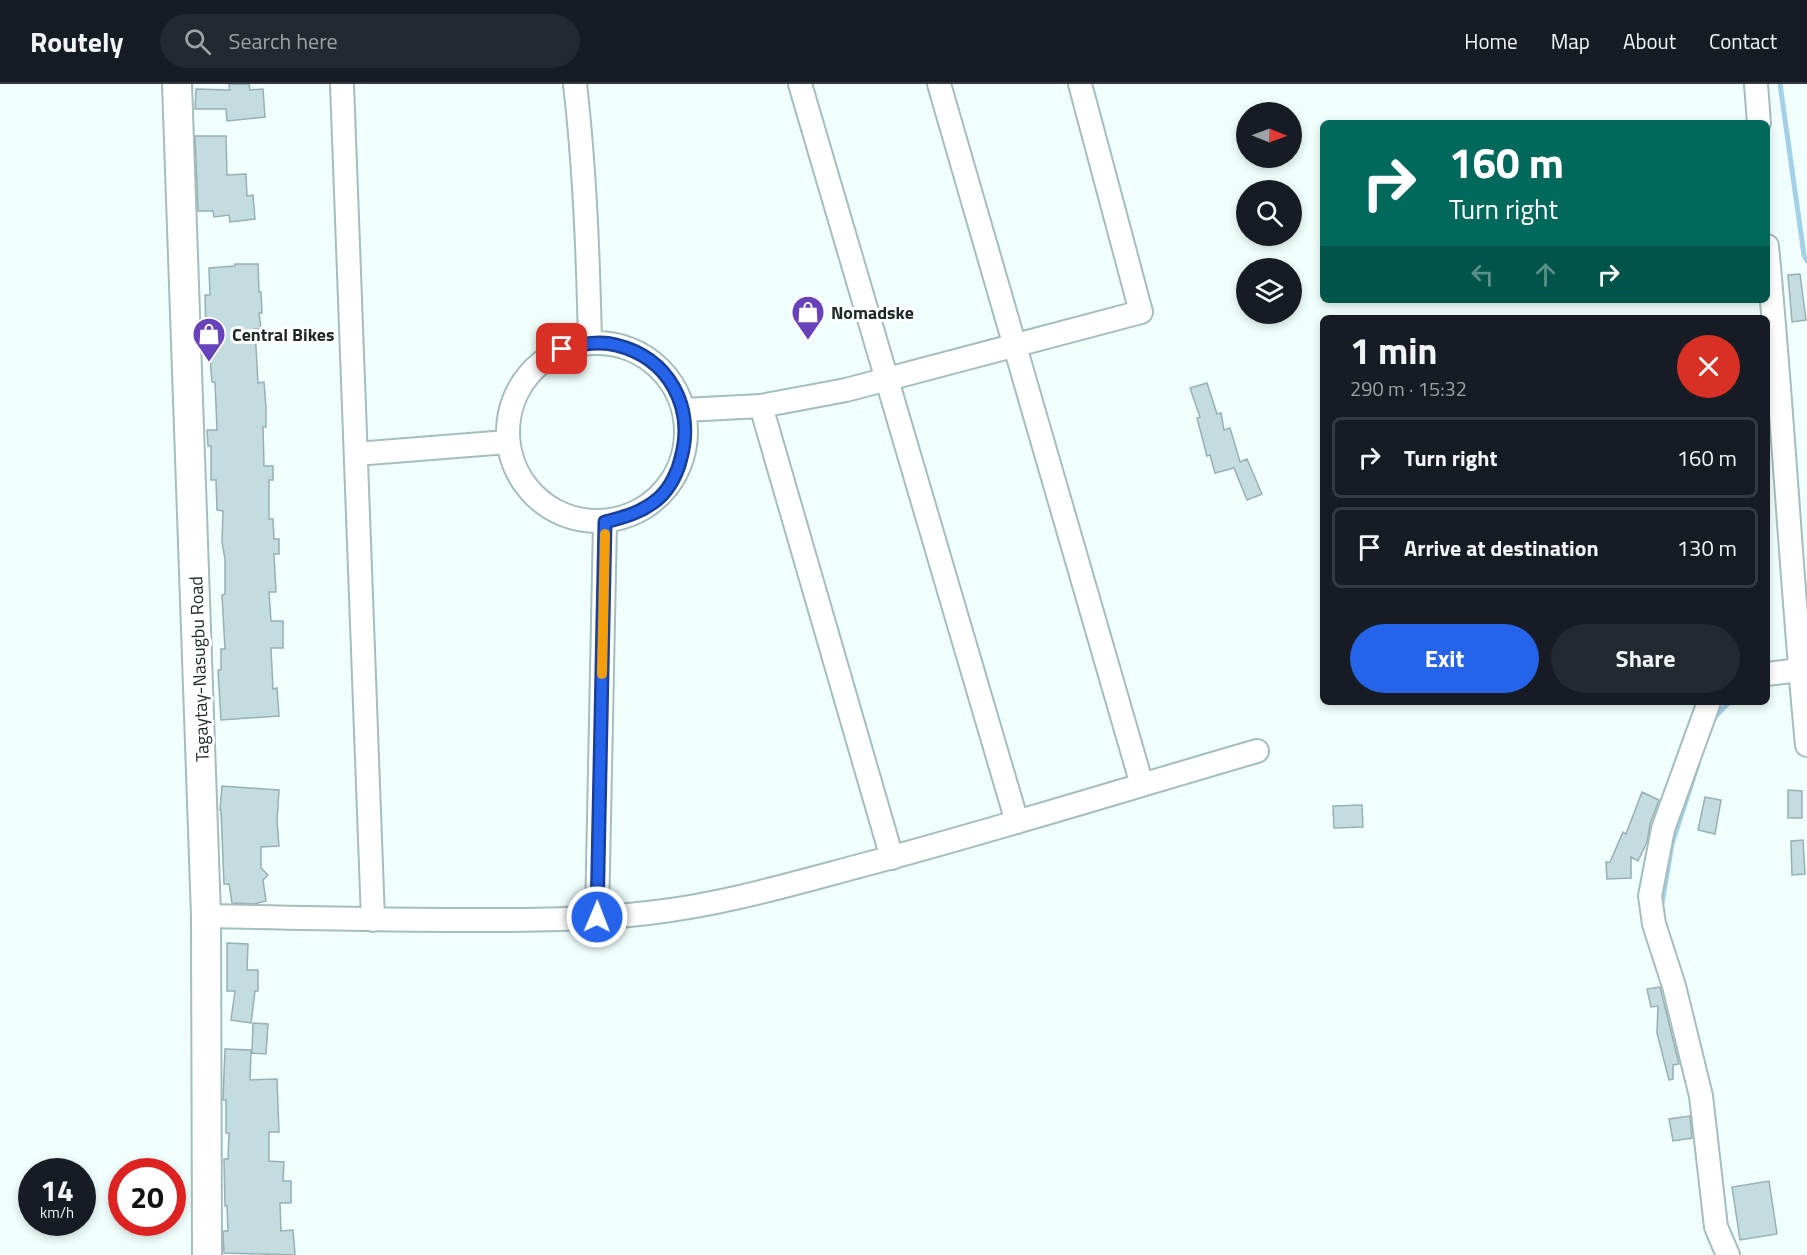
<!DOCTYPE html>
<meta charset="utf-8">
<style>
body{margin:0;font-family:"Titillium Web",sans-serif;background:#242831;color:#f1f3f6;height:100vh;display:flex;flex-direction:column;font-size:22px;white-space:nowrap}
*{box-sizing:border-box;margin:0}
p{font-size:20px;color:#9ea1a6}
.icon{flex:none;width:33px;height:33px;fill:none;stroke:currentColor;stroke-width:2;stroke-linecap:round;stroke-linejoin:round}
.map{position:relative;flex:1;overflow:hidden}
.sheet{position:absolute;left:1320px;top:231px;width:450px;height:390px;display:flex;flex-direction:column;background:#171b24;border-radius:9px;box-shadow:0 3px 9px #0003}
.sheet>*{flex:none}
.banner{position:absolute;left:1320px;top:36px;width:450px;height:183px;border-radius:9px;box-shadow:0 3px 9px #0003;background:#00695c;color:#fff;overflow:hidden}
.needle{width:39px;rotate:91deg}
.tools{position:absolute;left:1236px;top:18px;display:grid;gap:12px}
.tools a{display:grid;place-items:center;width:66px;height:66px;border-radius:50%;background:#171b24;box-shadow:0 3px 9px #0003;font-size:30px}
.speed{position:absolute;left:18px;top:1074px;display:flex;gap:12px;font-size:30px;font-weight:700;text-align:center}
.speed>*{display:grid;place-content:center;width:78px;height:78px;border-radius:50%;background:#171b24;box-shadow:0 3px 9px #0003;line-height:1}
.speed small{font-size:15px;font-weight:400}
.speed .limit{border:9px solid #d22;background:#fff;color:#111}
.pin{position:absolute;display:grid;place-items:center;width:51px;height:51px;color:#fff;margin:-26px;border-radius:12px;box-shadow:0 3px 9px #0006}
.me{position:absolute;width:66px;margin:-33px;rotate:1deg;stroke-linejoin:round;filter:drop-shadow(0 0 4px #0008)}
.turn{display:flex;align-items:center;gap:21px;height:126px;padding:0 30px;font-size:27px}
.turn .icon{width:78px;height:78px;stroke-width:2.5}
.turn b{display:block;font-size:42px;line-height:51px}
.lanes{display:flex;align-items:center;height:57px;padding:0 30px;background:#0003;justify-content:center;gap:30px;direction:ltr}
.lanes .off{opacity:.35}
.round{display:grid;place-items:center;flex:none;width:63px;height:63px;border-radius:32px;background:#242831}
.head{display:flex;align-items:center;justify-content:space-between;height:102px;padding:0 30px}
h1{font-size:36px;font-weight:700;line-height:45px}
.primary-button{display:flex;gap:12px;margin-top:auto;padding:12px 30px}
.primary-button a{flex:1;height:69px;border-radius:36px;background:#2563eb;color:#fff;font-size:24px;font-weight:700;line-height:69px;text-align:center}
.primary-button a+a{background:#242831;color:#f1f3f6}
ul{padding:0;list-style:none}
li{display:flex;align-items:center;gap:18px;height:81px;margin:0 12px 9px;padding:0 18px;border:3px solid #363941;border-radius:9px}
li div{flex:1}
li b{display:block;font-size:22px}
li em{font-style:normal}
header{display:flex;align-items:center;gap:36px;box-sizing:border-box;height:84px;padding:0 30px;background:#171b24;border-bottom:2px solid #363941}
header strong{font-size:28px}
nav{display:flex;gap:33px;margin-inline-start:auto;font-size:21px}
.search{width:420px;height:54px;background:#242831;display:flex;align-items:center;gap:15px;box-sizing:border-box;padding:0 21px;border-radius:33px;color:#9ea1a6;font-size:22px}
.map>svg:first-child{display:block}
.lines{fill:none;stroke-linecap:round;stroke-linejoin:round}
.stream{stroke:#a4d0e7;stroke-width:5}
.building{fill:#c3dce0;stroke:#98afb4;stroke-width:1.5}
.minor-casing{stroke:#a5bebb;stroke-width:26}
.major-casing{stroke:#a5bebb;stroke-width:32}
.minor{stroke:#fff;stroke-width:22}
.major{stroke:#fff;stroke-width:28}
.route-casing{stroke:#184099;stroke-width:15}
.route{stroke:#2563eb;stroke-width:10}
.slow{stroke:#f59e0b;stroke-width:10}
.labels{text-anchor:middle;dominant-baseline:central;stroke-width:6;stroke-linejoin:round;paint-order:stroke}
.poi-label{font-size:18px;font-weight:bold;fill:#1f2928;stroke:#fff;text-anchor:start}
.street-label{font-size:18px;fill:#1f2928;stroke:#fff}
</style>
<header>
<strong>Routely</strong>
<div class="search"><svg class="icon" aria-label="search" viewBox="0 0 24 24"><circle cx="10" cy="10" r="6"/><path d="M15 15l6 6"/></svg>Search here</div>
<nav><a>Home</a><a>Map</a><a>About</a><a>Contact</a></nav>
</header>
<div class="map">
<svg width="1807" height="1171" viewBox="0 0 1807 1171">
<rect width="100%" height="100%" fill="#f0fffd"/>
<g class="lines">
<!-- stream -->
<path class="stream" d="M1780 0 1804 171 1807 177
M1714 634 1729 618
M1662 819 1672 760 1698 680"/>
</g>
<!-- building -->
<path class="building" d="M229 0H249L250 6 263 5 265 33 227 37 226 25H195L196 5 230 6Z
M195 52H226L227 91 246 90 247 112 253 111 255 135 230 138 229 131 214 133 213 127H198Z
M235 180H258L259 208H261L262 229H259L261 245H255L258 299 264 298 266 323V343H263L264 382H273V396H269V435H273L274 455H279V470H274L276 508H269L271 537H283V564H271L273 605 277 604 279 632 221 636 218 586H221V565H225L222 511 225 510V475L222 458 223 427 217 426 216 396H211V362H208L207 346H217L215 298H212L210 275H212L211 248H206L205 211H210L209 184 235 182Z
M1800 190 1806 236 1792 238 1788 191Z
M1207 299 1217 330 1221 329 1224 346 1230 344 1240 378 1247 375 1262 410 1247 416 1234 384 1215 389 1210 371 1207 372 1197 334 1200 333 1190 304Z
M222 702 279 706 277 737 279 762 261 763V784L268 791 263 796 266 817 254 820 232 819 229 800H224L221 726H220Z
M1788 706 1802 707V734H1788Z
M1642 708 1659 716 1650 740 1647 758 1638 777 1631 773V794L1607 795 1606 778H1610L1623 748 1626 750Z
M1705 713 1721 716 1715 750 1698 746Z
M1362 721 1363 743 1334 744 1333 722Z
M1803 756 1805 790 1792 791 1791 757Z
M227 859 248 860 247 886H258V907H255L251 939 231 936 235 907H227Z
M1660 903 1679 980 1673 981V995L1669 996 1657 949 1658 922 1651 923 1647 905Z
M253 939 268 940 266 970 252 969Z
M225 965 251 966 250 996 277 995 279 1048H269V1077L284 1078 283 1097H291V1119H280L281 1147 293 1146 295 1171 224 1169 223 1147H228L227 1122H225L224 1075H228L229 1049H226V1016H223Z
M1690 1032 1692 1054 1673 1057 1669 1035Z
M1769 1097 1777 1150 1740 1156 1732 1103Z"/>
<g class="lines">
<!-- minor casing -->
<g class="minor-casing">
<path id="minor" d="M342 0 373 836
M575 0C585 86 588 172 590 258
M800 0 1017 738
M939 0 1142 701
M1756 0 1759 39
M1767 162C1783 328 1791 495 1807 661
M508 348a89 89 0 1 1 178 0a89 89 0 1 1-178 0Z
M761 322 892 774
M684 326 761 322 846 306 1141 228 1080 0
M356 370 507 358
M1767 590 1800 586
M1709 618 1663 745 1650 812 1654 840 1674 902 1701 1012 1716 1143 1728 1171
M206 832C294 834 382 836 470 836 529 836 589 836 648 829 721 821 792 800 863 781 995 746 1126 705 1257 667
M597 833 605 438"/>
</g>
<!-- major casing -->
<g class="major-casing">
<path id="major" d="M177 0 206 832 207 1171"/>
</g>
<!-- minor -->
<use href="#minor" class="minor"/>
<!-- major -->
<use href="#major" class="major"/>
</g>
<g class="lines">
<!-- route casing -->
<g class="route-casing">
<path id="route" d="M562 265C580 261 598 256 616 261 669 274 695 323 681 374 678 388 670 404 659 414 643 428 625 433 605 438L597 833"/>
</g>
<!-- route -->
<use href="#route" class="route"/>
<!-- slow -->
<path class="slow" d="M602 590 605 450"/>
</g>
<!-- icons -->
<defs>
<g id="shop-pin" transform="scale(1.725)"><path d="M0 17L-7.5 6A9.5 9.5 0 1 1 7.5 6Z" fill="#6742bb" stroke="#fff"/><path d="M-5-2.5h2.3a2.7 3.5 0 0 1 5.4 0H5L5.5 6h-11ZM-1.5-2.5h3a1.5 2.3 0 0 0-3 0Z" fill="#fff"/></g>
</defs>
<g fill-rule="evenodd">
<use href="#shop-pin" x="808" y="228"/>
<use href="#shop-pin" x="209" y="250"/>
</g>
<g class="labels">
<!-- poi labels -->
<g class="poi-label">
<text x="831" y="228">Nomadske</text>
<text x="232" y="250">Central Bikes</text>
</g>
<!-- street labels -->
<g class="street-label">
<text transform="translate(199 585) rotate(-92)">Tagaytay-Nasugbu Road</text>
</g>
</g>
</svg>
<div class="tools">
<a><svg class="needle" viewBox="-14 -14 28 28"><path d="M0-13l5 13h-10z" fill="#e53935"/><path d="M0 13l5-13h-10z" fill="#9ea1a6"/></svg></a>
<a><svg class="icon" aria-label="search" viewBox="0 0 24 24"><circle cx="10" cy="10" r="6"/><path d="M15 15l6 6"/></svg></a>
<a><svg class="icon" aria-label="layers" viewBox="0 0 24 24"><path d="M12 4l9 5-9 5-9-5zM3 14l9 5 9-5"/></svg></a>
</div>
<div class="speed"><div>14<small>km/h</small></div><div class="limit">20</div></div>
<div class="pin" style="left:562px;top:265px;background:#d93025"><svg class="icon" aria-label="arrive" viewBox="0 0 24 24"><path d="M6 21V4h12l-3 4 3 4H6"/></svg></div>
<svg class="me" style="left:597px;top:833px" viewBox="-20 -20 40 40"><circle r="17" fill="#2563eb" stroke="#fff" stroke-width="3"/><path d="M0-11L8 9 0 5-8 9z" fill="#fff"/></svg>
<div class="banner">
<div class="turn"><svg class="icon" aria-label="right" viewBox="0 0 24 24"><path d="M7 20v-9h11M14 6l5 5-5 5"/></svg><div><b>160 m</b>Turn right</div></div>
<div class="lanes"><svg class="icon off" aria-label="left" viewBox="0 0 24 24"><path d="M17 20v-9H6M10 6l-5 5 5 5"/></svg><svg class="icon off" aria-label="ahead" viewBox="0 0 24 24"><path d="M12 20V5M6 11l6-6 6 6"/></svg><svg class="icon" aria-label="right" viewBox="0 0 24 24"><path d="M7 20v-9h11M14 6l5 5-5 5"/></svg></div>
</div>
<section class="sheet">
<div class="head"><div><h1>1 min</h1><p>290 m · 15:32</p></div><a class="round" style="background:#d93025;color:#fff"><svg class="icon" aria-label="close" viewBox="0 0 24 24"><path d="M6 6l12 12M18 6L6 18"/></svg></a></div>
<ul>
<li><svg class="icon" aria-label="right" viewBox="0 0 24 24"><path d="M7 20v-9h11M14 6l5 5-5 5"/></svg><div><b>Turn right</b></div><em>160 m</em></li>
<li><svg class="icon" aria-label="arrive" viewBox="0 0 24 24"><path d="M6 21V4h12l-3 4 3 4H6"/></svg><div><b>Arrive at destination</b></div><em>130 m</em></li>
</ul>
<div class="primary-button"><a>Exit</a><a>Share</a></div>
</section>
</div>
